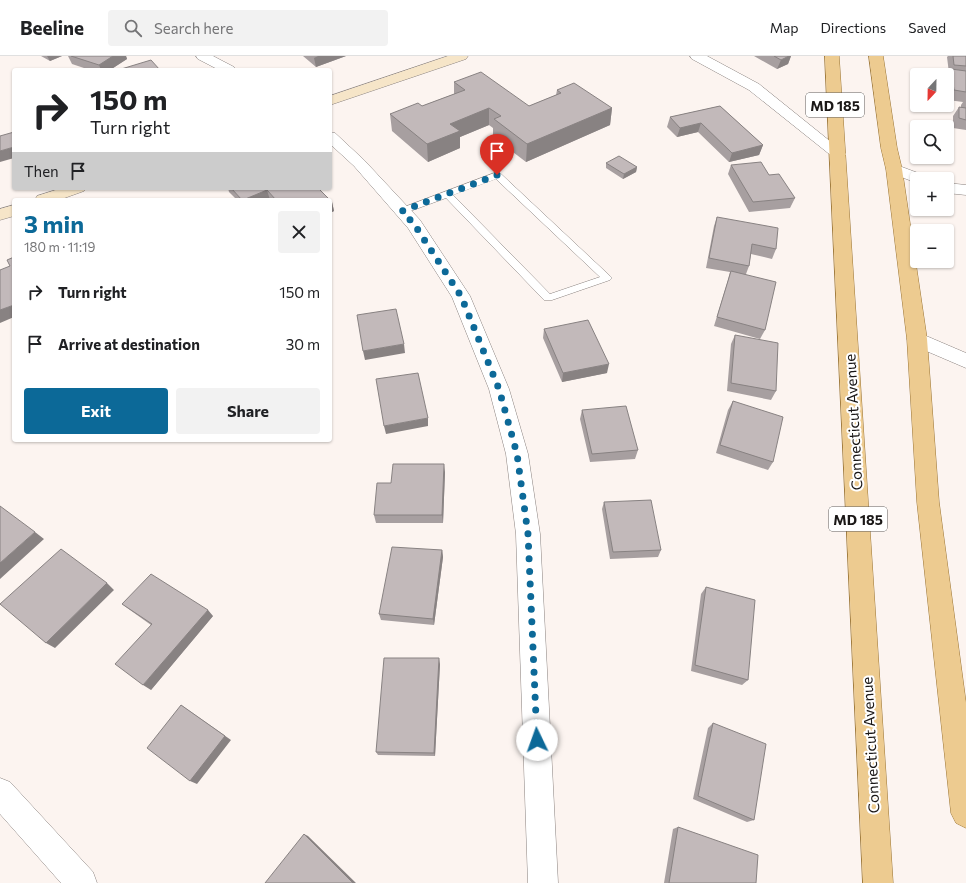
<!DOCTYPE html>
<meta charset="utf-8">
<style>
body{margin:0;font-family:Commissioner,sans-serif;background:#f2f2f2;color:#202124;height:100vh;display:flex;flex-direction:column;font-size:15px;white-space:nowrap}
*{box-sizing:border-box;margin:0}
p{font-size:13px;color:#757577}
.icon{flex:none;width:22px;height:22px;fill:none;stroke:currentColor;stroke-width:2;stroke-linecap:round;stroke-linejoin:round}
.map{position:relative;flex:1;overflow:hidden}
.side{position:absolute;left:12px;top:142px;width:320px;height:244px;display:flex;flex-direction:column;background:#fff;border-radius:4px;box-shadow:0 1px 3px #0004}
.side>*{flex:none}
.banner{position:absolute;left:12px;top:12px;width:320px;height:122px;border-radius:4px;box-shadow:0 1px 3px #0004;background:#fff;color:#202124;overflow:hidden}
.needle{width:26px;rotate:202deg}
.fabs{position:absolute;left:910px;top:12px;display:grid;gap:8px}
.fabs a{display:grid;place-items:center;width:44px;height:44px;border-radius:4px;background:#fff;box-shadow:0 1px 3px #0004;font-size:20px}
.pin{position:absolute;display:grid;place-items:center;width:34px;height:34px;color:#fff;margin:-41px -17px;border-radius:50% 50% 50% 0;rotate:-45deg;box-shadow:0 0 4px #0007}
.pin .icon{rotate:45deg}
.me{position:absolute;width:44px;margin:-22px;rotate:357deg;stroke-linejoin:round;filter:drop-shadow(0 0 3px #0008)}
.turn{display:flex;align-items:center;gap:14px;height:84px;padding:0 12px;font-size:18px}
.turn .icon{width:52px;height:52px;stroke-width:2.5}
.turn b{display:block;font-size:28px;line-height:34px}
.then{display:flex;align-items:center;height:38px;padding:0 12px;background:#0003;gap:8px;font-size:15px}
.round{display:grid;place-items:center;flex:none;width:42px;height:42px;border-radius:4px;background:#f2f2f2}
.headline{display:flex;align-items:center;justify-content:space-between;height:68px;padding:0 12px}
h1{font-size:24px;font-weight:700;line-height:30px;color:#0c6998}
.cta{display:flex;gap:8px;margin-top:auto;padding:8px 12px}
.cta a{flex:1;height:46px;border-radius:4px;background:#0c6998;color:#fff;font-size:16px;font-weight:700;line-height:46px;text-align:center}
.cta a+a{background:#f2f2f2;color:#202124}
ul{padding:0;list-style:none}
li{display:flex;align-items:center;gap:12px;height:52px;padding:0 12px}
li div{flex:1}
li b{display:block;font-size:15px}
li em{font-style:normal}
header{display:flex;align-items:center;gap:24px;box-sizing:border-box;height:56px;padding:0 20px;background:#fff;border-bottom:1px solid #e0e0e0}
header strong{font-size:19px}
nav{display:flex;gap:22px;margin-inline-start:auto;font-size:14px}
.search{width:280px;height:36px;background:#f2f2f2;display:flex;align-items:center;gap:10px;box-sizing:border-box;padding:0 14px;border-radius:4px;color:#757577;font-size:15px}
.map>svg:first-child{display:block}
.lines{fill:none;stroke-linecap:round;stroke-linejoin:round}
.lane-casing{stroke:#8a827f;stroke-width:1}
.street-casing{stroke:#8a827f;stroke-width:1}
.secondary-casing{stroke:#8a827f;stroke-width:1}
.primary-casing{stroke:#9b7535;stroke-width:1}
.lane{fill:#fff;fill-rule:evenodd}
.street{fill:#fff;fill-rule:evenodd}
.secondary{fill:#f6e5c8;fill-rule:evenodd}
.primary{fill:#edcb90;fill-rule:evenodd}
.wall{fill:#a79fa0}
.shaded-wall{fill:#888282}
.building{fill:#c2b9ba;stroke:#888282}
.route{stroke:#0c6998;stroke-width:7;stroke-dasharray:0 12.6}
.labels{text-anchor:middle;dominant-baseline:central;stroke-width:4;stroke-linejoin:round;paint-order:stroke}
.shield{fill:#fff;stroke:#5f5d5c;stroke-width:1}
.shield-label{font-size:14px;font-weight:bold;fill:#1a1716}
.street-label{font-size:15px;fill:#1a1716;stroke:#fff}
</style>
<header>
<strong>Beeline</strong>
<div class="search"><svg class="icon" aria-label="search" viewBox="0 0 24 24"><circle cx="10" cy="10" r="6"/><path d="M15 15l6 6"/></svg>Search here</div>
<nav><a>Map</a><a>Directions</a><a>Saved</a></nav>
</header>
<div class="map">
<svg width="966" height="827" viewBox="0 0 966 827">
<rect width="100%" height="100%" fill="#fcf4f0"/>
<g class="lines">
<!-- lane casing -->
<g class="lane-casing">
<path id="lane" d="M497 116 500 117 610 220 612 222 610 224 552 244H544L446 142 405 157 402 158 397 155 399 153ZM496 123 600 221 550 238 453 139Z"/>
</g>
<!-- street casing -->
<g class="street-casing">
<path id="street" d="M196 0H213L234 11 236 14H219L198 3Z
M690 0H707L759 28 846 98 843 101 838 103 833 101 749 34 692 3Z
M330 76 335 77 364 104 420 164 470 240 509 333 528 398 540 478 558 827H528L516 478 506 398 489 333 452 241 408 172 354 110 330 88Z
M894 108 926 120 928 123H917V127L888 116 886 113 888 110Z
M947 127 966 129V139L947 137Z
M917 276 966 297V312L910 288 907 283 910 278Z
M0 722 10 726 93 816 97 827H61L0 758Z"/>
</g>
<!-- secondary casing -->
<g class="secondary-casing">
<path id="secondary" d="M448 0H468L466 3 330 49V40Z
M62 132H86L84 135 59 144H35L37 140Z
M14 149V160L0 164V153Z"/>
</g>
<!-- primary casing -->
<g class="primary-casing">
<path id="primary" d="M825 0H839L893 827H863Z
M869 0H883L897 92 902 113 927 283 939 446 966 647V772L956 767 951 757 917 446 907 283 886 113 881 92Z"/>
</g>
<!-- lane -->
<use href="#lane" class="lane"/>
<!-- street -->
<use href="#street" class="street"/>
<!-- secondary -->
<use href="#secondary" class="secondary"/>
<!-- primary -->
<use href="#primary" class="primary"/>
</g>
<!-- wall -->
<path class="wall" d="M41 0H62L50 5Z
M68 0H126L127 3 110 14H90L72 8Z
M303 0H346L316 11Z
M754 0H791L788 8 777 13Z
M948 0H966V74L953 72V60L959 51H961V49L963 46 948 44 947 32V21L949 17 947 1Z
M454 26 529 50 556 39 557 34 612 52 610 69 526 106 493 81V72L489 69 460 81V92L428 106 392 75 390 58 422 50 454 38Z
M720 50 763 89 759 99 729 106 698 76 677 81 667 71 670 61Z
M606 107 637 111 636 116 623 123 606 112Z
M731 109 769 119 795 142 790 152 749 156 728 118Z
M228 132H318L332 146 334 155 330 157V144H237L229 136Z
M717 161 776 193 772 203 751 198 749 210 746 218 765 274 760 283 714 270 728 224 730 216 706 212 714 170Z
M544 273 607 317 562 326 543 282Z
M735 279 776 335 771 344 727 335 731 288Z
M733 345 773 406 768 414 716 397 728 354Z
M582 354 638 394 635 403 590 406 580 363Z
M445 416 443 467H376L374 459Z
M604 446 661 494 658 501 610 503 602 453Z
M442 494 443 501 434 569 381 564 379 558Z
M706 531 748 624 742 629 691 615 701 538Z
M122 548 213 560 151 634V569L130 554Z
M440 608 435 700 378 699 376 696Z
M713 667 754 764 747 766 693 743 708 672Z
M678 771 756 827H664L673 773Z"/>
<!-- shaded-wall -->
<path class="shaded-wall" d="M47 0H62L50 5Z
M113 0H126L127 3 110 14H101L99 9Z
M318 0H346L316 11 314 2Z
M789 0H791L788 8 777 13 781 4Z
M489 52V69L460 81V92L428 106 427 88 450 68Z
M612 52 610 69 526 106 527 88Z
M701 67 698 76 677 81 680 72Z
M763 89 759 99 729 106 732 97Z
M14 91V102L0 106V95Z
M637 111 636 116 623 123 624 118Z
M267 134 270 144H243Z
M330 146H332L334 155 330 157Z
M14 249V261L0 267V254Z
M404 288 405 297 365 304 363 295Z
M609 308 607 317 562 326 563 317Z
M428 362V370L386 378 384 370Z
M444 408 445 416 443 467 442 459Z
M35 476 44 483 0 523V507Z
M442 494 443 501 434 569 433 563Z
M107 527 114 534 55 592 46 587Z
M208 554 213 560 151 634 143 629Z
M439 602 440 608 435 700 434 697Z
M181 649 231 684 197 728 190 725Z
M304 778 308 780 356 827H353Z"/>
<!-- building -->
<path class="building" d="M71 0H113L99 9Z
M774 0H789L781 4Z
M953 0H966V10L954 9Z
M151 4 160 14H118Z
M951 13 966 15V36L954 34Z
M481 16 529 50 561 37 557 34 574 27 612 52 527 88 494 63 501 60 489 52 450 68 460 75 427 88 390 58 418 47 422 50 465 34 454 26Z
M720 50 763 89 732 97 701 67 680 72 670 61Z
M959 51 966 52V64L959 62Z
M14 76V91L0 95V80Z
M619 100 637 111 624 118 606 107Z
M761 106 769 119 779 118 795 142 753 146 731 109Z
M231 132H318L332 146H330V144H276L267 134 243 144H242Z
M717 161 778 172 776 193 752 188 749 210 709 202Z
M14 201V249L0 254V214L10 210 7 204Z
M731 215 776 226 765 274 717 261Z
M396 253 404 288 363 295 357 259Z
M588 264 609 308 563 317 544 273Z
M735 279 778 287 776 335 731 327Z
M418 317 428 362 384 370 376 323Z
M733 345 783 361 773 406 720 389Z
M626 350 638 394 592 398 582 354Z
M393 408H444L442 459H374L377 427H391Z
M651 444 661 494 613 496 604 446Z
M0 450 35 476 0 507Z
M392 491 442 494 433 563 379 558Z
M61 493 107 527 46 587 0 548Z
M151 518 208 554 143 629 115 608 152 568 122 548Z
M706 531 755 544 748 624 695 609Z
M384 602H439L434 697 376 696Z
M181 649 225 680 190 725 147 692Z
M713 667 766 688 754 764 698 740Z
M678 771 758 799 756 827H669Z
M304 778 353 827H265Z"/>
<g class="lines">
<!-- route -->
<path class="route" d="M497 119 402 155 414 168 461 240 499 333 517 398 528 478 537 684"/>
</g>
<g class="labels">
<!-- shield labels -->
<g class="shield">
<rect x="806" y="37" width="58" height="24" rx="3"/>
<rect x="829" y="451" width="58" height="24" rx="3"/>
</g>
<g class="shield-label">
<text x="835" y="49">MD 185</text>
<text x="858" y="463">MD 185</text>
</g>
<!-- street labels -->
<g class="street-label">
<text transform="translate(853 366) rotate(-93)">Connecticut Avenue</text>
<text transform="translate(870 689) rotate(-93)">Connecticut Avenue</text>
</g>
</g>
</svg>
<div class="fabs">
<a><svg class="needle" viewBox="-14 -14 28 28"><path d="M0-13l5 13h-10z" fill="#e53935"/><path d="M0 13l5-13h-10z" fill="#757577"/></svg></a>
<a><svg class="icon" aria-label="search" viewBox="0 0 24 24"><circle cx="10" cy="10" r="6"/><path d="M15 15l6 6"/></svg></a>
<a>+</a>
<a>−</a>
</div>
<div class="pin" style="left:497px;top:119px;background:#d93025"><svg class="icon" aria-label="arrive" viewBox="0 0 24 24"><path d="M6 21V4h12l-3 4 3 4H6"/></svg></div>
<svg class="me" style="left:537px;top:684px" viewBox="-20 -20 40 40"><circle r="19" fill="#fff"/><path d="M0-13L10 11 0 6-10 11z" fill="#0c6998"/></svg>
<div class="banner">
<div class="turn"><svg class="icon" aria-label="right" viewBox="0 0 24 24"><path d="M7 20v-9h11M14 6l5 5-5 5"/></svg><div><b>150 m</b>Turn right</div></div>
<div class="then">Then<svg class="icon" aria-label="arrive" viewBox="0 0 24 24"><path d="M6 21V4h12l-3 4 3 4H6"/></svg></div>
</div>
<section class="side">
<div class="headline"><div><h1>3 min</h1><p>180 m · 11:19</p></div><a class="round"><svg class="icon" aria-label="close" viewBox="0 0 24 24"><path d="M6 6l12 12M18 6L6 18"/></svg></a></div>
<ul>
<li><svg class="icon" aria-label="right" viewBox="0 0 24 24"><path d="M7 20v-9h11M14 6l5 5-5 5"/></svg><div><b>Turn right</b></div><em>150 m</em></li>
<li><svg class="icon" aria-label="arrive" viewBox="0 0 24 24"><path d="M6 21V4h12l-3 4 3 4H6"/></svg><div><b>Arrive at destination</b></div><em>30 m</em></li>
</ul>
<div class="cta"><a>Exit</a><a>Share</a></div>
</section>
</div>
